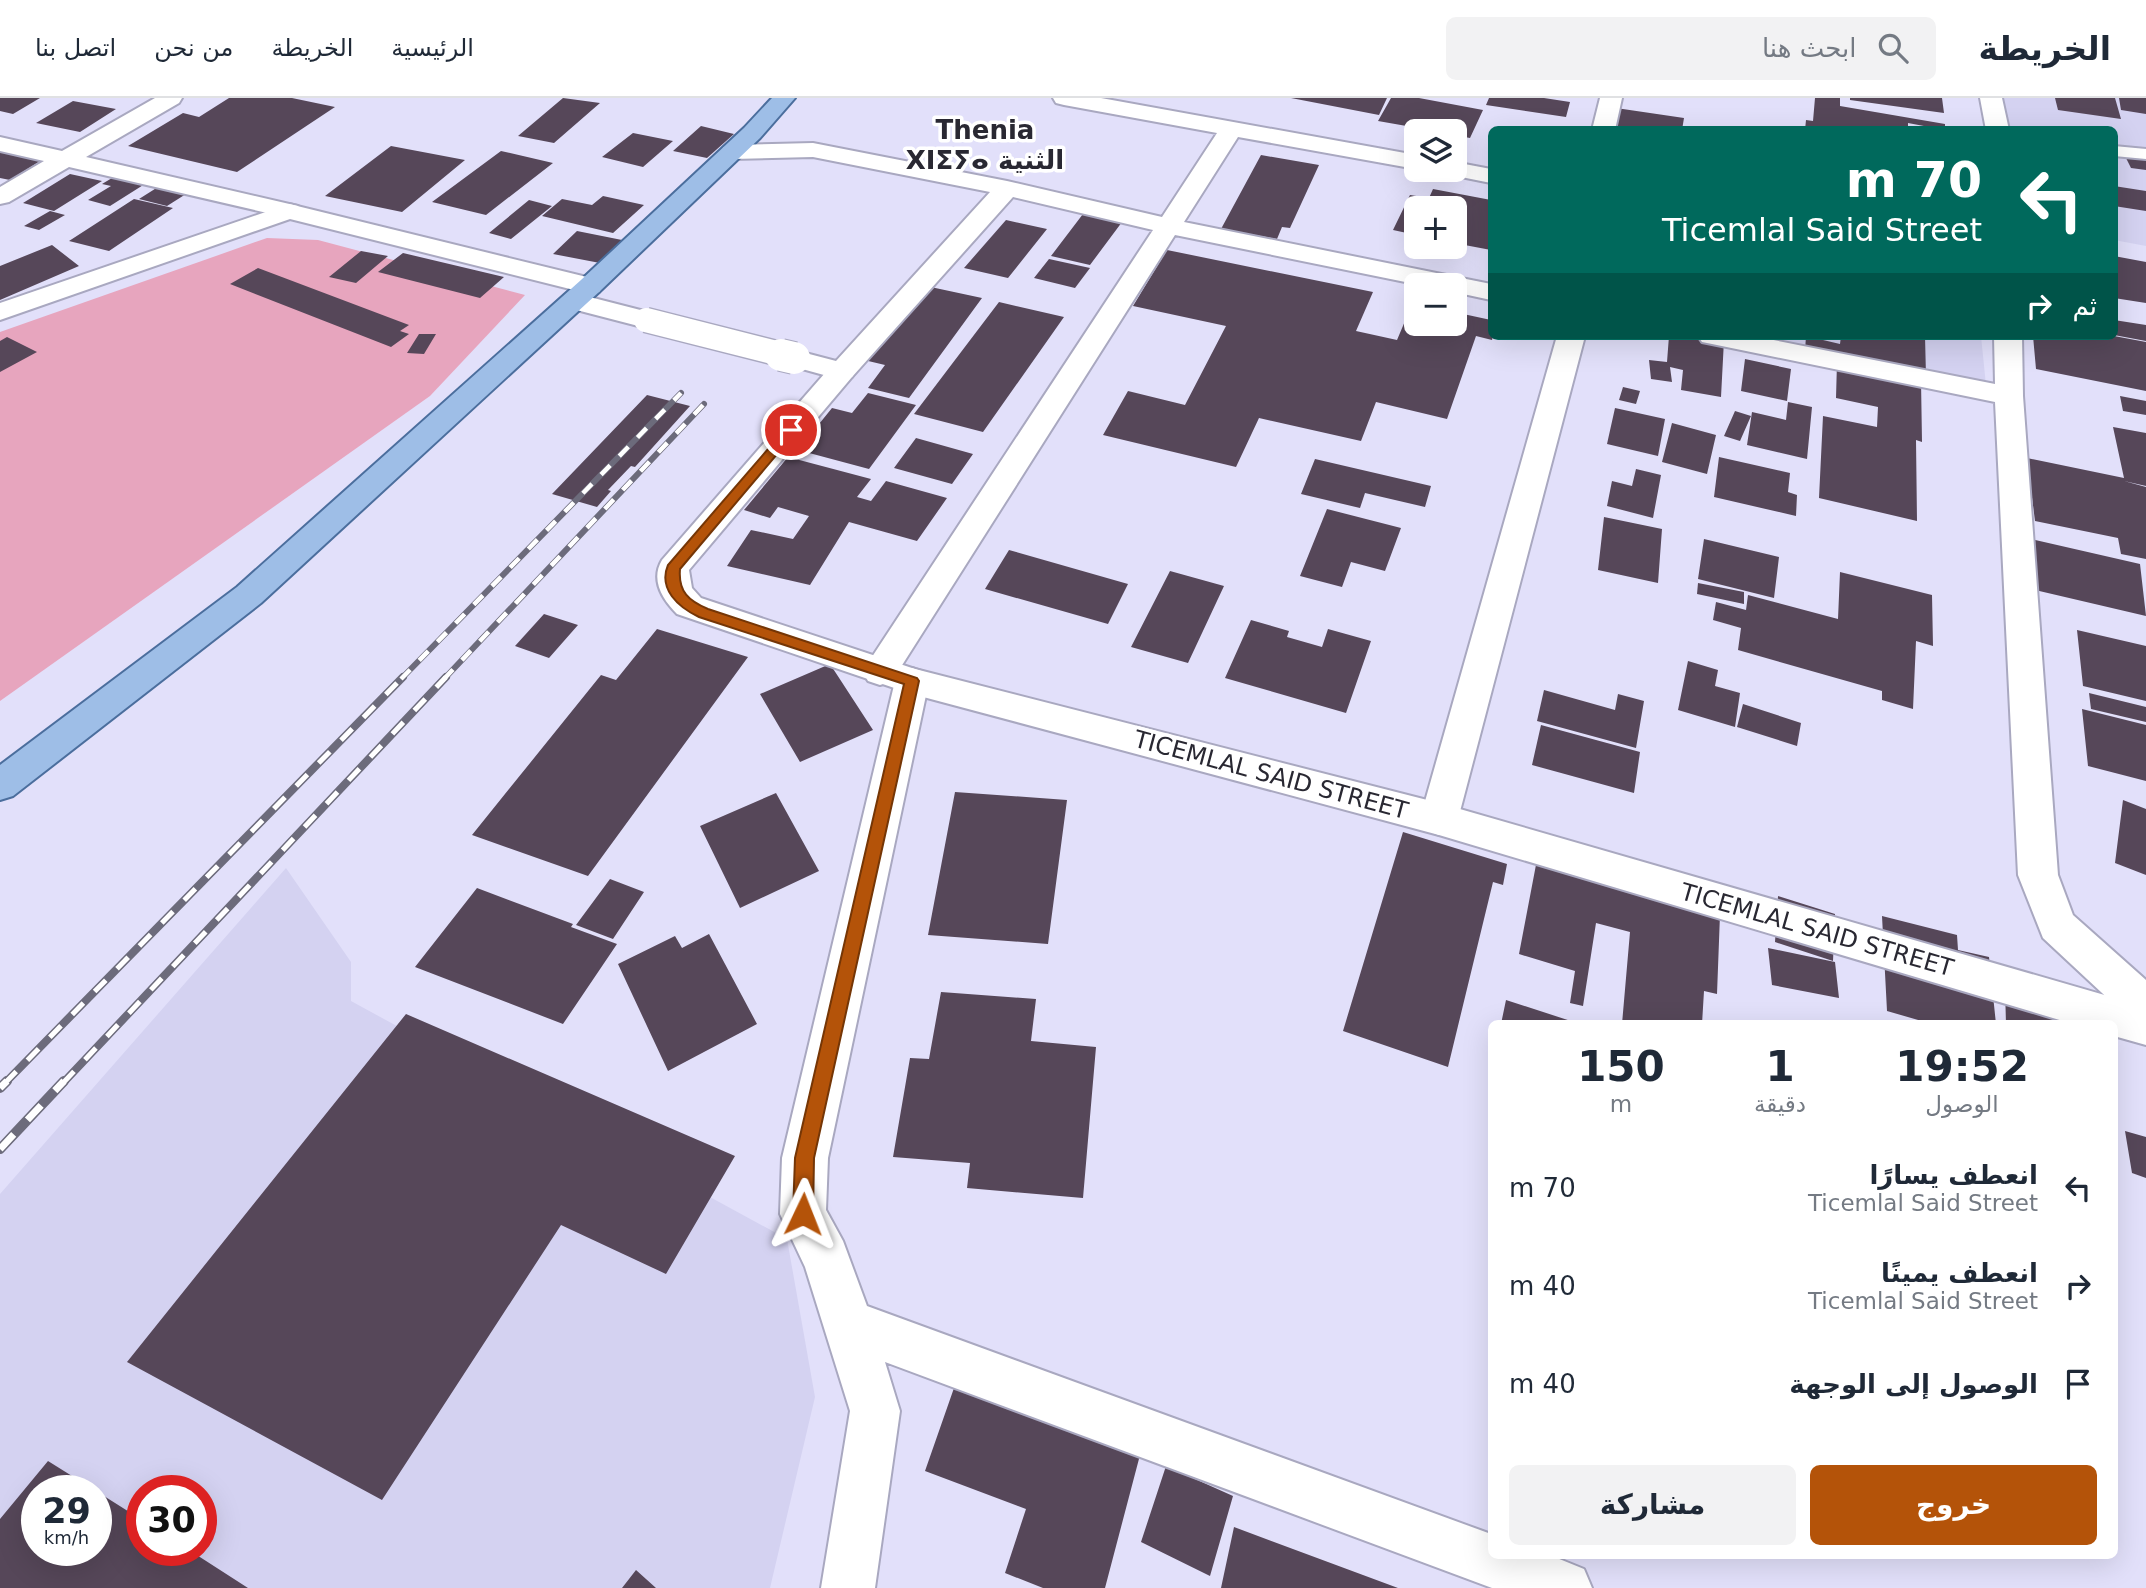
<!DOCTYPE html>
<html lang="ar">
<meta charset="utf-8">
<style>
body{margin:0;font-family:"DejaVu Sans",Vazirmatn,"Noto Sans Tifinagh",sans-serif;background:#f2f2f3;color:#1f2937;direction:rtl;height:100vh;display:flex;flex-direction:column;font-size:26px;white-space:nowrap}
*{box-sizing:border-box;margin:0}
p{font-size:23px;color:#747a83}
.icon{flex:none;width:38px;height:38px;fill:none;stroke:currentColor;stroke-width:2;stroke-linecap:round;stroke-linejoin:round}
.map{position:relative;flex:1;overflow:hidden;direction:ltr}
.sheet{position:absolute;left:1488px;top:922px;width:630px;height:539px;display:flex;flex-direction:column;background:#fff;border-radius:10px;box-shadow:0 7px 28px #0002;direction:rtl}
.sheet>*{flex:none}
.hud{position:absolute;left:1488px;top:28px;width:630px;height:214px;border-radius:10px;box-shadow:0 7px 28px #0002;direction:rtl;background:#00695c;color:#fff;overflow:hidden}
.controls{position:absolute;left:1404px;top:21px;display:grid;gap:14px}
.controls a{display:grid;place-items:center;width:63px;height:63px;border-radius:10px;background:#fff;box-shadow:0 7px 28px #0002;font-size:35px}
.speed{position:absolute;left:21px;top:1377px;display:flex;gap:14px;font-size:35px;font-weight:700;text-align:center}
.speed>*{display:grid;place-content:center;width:91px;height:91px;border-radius:50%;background:#fff;box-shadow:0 7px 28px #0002;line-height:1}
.speed small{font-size:18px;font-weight:400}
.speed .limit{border:10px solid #d22;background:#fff;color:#111}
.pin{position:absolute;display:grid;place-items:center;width:60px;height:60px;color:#fff;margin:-30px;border:4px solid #fff;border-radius:50%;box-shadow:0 2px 7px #0007}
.me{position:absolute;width:77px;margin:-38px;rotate:2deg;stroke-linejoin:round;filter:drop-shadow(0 0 5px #0008)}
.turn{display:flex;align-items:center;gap:24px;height:147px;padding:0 21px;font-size:32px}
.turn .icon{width:91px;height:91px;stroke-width:2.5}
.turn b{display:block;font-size:49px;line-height:60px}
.then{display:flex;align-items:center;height:66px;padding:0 21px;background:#0003;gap:14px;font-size:26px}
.eta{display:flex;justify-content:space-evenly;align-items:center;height:119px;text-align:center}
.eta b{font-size:42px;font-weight:800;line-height:49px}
.button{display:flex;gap:14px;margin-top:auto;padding:14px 21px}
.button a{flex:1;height:80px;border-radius:10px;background:#b45309;color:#fff;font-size:28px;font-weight:800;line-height:80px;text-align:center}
.button a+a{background:#f2f2f3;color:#1f2937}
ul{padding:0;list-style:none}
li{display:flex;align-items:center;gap:21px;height:98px;padding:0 21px}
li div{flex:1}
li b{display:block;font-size:26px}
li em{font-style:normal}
header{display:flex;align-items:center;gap:42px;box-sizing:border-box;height:98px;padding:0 35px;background:#fff;border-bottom:2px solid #e0e1e3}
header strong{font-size:33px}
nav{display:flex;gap:38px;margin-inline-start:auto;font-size:24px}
.search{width:490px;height:63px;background:#f2f2f3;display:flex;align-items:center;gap:18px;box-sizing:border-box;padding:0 24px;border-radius:10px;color:#747a83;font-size:26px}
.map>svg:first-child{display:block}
.built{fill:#d4d2f1;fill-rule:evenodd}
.green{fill:#e7a5be}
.building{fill:#564759}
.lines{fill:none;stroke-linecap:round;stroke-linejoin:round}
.lane-casing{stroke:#a9a8c0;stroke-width:4}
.street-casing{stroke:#a9a8c0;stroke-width:4}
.secondary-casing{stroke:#a9a8c0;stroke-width:4}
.primary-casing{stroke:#4b6e9d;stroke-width:4}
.lane{fill:#fff;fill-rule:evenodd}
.street{fill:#fff;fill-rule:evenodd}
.secondary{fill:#fff;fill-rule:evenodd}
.primary{fill:#9ebee7;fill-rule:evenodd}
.rail-far2-casing{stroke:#6c6b7b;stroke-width:6}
.rail-far1-casing{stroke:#6c6b7b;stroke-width:8}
.rail-casing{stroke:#6c6b7b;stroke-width:10}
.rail-far2{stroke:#fff;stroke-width:4.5;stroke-dasharray:13;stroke-linecap:butt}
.rail-far1{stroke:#fff;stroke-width:5;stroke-dasharray:16;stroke-linecap:butt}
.rail{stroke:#fff;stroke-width:7;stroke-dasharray:20;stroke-linecap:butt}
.street-bridge-far1-casing{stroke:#a9a8c0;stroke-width:27;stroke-linecap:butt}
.street-bridge-casing{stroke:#a9a8c0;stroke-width:34;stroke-linecap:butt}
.street-bridge-far1{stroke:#fff;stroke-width:24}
.street-bridge{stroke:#fff;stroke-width:32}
.route{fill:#b45309;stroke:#753606;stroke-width:2}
.labels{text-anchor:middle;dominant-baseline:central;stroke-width:7;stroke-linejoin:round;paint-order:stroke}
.street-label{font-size:24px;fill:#292832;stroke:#fff}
.far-district-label{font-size:26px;font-weight:bold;fill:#292832;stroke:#fff}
</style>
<header>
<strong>الخريطة</strong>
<div class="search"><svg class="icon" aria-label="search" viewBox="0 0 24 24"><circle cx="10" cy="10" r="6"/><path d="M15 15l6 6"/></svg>ابحث هنا</div>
<nav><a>الرئيسية</a><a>الخريطة</a><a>من نحن</a><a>اتصل بنا</a></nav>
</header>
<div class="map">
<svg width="2146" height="1490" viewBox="0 0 2146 1490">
<rect width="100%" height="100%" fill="#e2e0fa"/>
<!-- built -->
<path class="built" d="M2001 0H2146V148L2114 142V32L2004 31Z
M1707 238H1981L1987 297Z
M286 770 351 864V903L787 1141 815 1299 770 1490H0V1096ZM37 1393H96V1452H37ZM142 1393H201V1452H142Z"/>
<!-- green -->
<path class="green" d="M267 140 318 142 525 197 430 298 0 603V234Z"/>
<!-- building -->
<path class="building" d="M0 0H40L13 16 0 13Z
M229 0H292L335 9 237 74 128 48 183 15 199 19Z
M563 0 600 5 554 45 518 38Z
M1291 0H1387L1379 17Z
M1391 0H1419L1483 12 1470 40 1454 37V33H1435L1378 23Z
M1489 0H1544L1570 4 1566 19 1486 7Z
M1815 0H1840V8L1945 26V32L1908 25V32H1805L1806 22 1813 23Z
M1850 0H1942L1944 15 1850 2Z
M2055 0H2115L2121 21 2058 12Z
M2119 0H2146V16L2121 12Z
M73 3 116 11 80 34 36 25Z
M1616 10 1684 20 1682 32H1611Z
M701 28 734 36 707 60 673 53Z
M633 35 673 43 643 69 602 59Z
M391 48 465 62 402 114 325 98Z
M0 51 45 60 10 82 0 80Z
M2122 52 2146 55V72L2131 70Z
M501 53 553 65 486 117 432 104Z
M1261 57 1319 67 1290 130 1282 129 1277 141 1221 131Z
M70 76 102 83 54 113 23 105Z
M117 77 148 84 110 108 88 102 111 88 102 86Z
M2114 88 2146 93V113L2114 108Z
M158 89 186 96 167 108 139 101Z
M1433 91 1491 102V152L1454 145V110H1416V137L1393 132 1410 97 1429 100Z
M603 98 644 107 613 135 542 118 562 101 592 107Z
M134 101 173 110 109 153 69 143Z
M529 102 552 108 511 141 489 135Z
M1086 112 1125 120 1090 167 1051 158Z
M50 113 65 117 39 132 24 128Z
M1006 122 1047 131 1008 180 964 170Z
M577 133 622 142 600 165 553 156Z
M52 147 79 168 0 202V168Z
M1167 152 1373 194 1356 233 1397 242 1408 216 1416 218V226H1454V214L1491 222 1493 238 1492 242 1476 238 1447 321 1376 304 1361 343 1259 320 1236 369 1103 337 1128 293 1185 307 1226 228 1133 208Z
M361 153 388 158 356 185 329 179Z
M403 155 504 179 480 200 378 174Z
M2114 158 2146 164V205L2114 200Z
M1049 161 1090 170 1075 190 1034 180Z
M258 170 409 227 400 233 409 236 391 249 230 186Z
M926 188 982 200 909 300 868 290 885 267 864 262Z
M999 204 1064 219 983 334 914 316Z
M2114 222 2146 227V243L2114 237Z
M419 236H436L424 256 407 255Z
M1669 238H1699L1724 242 1721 299 1681 292 1683 272 1670 269 1672 284 1651 281 1649 262 1667 264Z
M1806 238 1840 246 1841 238H1925L1926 278 1805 253Z
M2033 238H2114L2146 244V293L2036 271Z
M7 239 37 254 0 274V243Z
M1745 261 1791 271 1787 303 1741 293Z
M1837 264 1921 282 1922 344 1916 342 1917 423 1819 400 1823 318 1877 329 1878 309 1836 300Z
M1623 289 1640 293 1636 306 1619 302Z
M868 295 916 307 869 371 798 352 832 310 852 315Z
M647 297 690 308 635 369 631 368 608 392 611 393 597 409 552 396Z
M2120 298 2146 303V317L2123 313Z
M1788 304 1812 309 1807 361 1747 347 1752 314 1786 322Z
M1615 310 1665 321 1658 358 1607 346Z
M1735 313 1751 318 1740 343 1724 338Z
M1672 325 1716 337 1707 376 1662 364Z
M2113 329 2146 335V388L2124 383 2146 389V461L2121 456 2118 440 2035 423 2027 360 2124 380Z
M916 340 973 356 952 386 894 370Z
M788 359 871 381 857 399 871 403 886 383 947 400 917 443 849 424 810 487 727 468 751 432 793 441 809 418 778 409 770 420 744 412Z
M1719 359 1790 375 1788 394 1797 397 1796 418 1714 399Z
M1315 361 1431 388 1425 409 1365 395 1360 410 1301 396Z
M1636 371 1661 377 1653 420 1607 408 1612 383 1632 388Z
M1327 411 1401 430 1385 473 1351 464 1342 489 1300 478Z
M1604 419 1662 431 1658 485 1598 472Z
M1704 441 1779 459 1774 500 1698 481Z
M2031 441 2140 466 2146 518 2035 492Z
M1009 452 1128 486 1108 526 985 491Z
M1170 473 1224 488 1188 565 1131 549Z
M1840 474 1932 497 1933 548 1916 543 1913 611 1882 602V593L1738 552 1741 530 1713 522 1716 504 1746 512 1748 497 1838 521Z
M1698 485 1744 494V506L1697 496Z
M544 516 578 527 549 560 515 548Z
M1251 522 1289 533 1287 539 1322 549 1328 531 1371 543 1346 615 1225 580Z
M657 531 748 559 588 778 472 737 601 577 616 582Z
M2077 532 2146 548V603L2083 588Z
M1688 563 1718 572 1715 588 1740 595 1735 629 1678 612Z
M830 566 873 632 800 664 760 596Z
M1544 592 1615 612 1618 596 1644 603 1636 650 1537 623Z
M2089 595 2146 609V624L2091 611Z
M1743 606 1801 625 1797 648 1737 629Z
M2082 611 2146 627V683L2088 668Z
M1541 627 1640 654 1634 695 1532 667Z
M955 694 1067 702 1048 846 928 837Z
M776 695 819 773 740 810 700 728Z
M2123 702 2146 711V777L2115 765Z
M1403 734 1507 766 1503 787 1493 784 1448 969 1343 933Z
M1539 751 1721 790 1717 896 1704 893 1702 926H1622L1630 834 1596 825 1583 908 1570 905 1575 873 1519 856Z
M610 781 644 794 613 841 576 827Z
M477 790 573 826 571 829 617 846 563 926 415 869Z
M1778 798 1835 816 1833 863 1775 844Z
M1882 818 1957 837 1958 852 1989 859 1996 926H1932L1887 913Z
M709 836 757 926 668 973 618 866 675 838 682 850Z
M1768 850 1835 864 1839 900 1772 887Z
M2005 890 2108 926H2006Z
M941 894 1036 901 1031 943 1096 949 1083 1100 967 1090 970 1065 893 1059 910 960 929 961Z
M1506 902 1577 925V926H1501Z
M406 916 735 1058 666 1176 561 1127 382 1402 127 1264Z
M2125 1033 2146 1039V1080L2132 1075Z
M954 1290 1140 1357 1105 1490H1043L1005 1475 1026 1411 925 1373Z
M48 1363 96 1393H37V1452H96V1393L142 1422V1452H189L248 1490H0V1421Z
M1166 1368 1233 1398 1210 1478 1141 1444Z
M1234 1429 1398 1490H1221Z
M636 1472 656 1490H622Z"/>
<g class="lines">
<!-- lane casing -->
<g class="lane-casing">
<path id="lane" d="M2114 48 2146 51V61L2114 58Z"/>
</g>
<!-- street casing -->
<g class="street-casing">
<path id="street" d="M155 0H182L179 5 86 59 298 108 301 113 298 118 289 120 69 69 9 104 0 106V89L44 63 0 53V39L62 53Z
M1053 0H1101L1416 57V71L1238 39 1184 124 1491 186V202L1454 194V187H1420L1175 137 892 583 880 587 868 583 863 574 868 565 1153 132 1013 99 852 279 842 282 784 266 780 260 784 254 794 252 836 263 990 94 813 59 732 61 724 59 720 54 724 49 732 47 813 45 1007 83 1162 119 1217 35 1064 7 1056 5Z
M1600 0H1622L1615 32H1592Z
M1980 0H2002L2009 32H1986Z
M1454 64 1491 71V85L1446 76 1443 72H1454Z
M574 195 656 216 660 222 656 228 646 230 565 209 561 203 565 197Z
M1557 238H1585L1458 721 1452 732 1439 737 1426 732 1420 721Z
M1698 238H1753L1995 286 1994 238H2022L2023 298 2058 777 2073 817 2146 882V928L2131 922 2043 840 2018 777 1995 304 1712 246 1702 244Z
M912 570 924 574 929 583 828 1060 826 1112 843 1143 867 1208 1491 1436V1458H1552L1584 1471 1592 1490H1492L885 1264 900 1313 875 1490H821L850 1313 805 1169 780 1116 782 1060 895 583 900 574Z"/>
</g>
<!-- secondary casing -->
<g class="secondary-casing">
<path id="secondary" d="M289 106 599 182 603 188 599 194 590 196 290 121 0 222V205Z
M842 264 852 267 856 273 852 279 689 472 692 490 701 500 915 571 1439 705 2146 909V947L2114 938V926H2073L1439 737 912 596 677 516C663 502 650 482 662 462L832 267Z"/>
</g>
<!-- primary casing -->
<g class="primary-casing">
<path id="primary" d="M772 0H795L760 40 599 194 261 505 13 698 0 702V667L237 489 581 182 744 30Z"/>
</g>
<!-- lane -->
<use href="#lane" class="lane"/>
<!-- street -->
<use href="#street" class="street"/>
<!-- secondary -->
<use href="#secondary" class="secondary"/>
<!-- primary -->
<use href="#primary" class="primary"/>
<!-- rail-far2 casing -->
<g class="rail-far2-casing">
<path id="rail-far2" d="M401 581 681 295
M444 581 704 306"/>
</g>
<!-- rail-far1 casing -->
<g class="rail-far1-casing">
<path id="rail-far1" d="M5 985 403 579
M63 985 446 579"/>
</g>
<!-- rail casing -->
<g class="rail-casing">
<path id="rail" d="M0 990 7 983
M0 1051 64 983"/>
</g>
<!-- rail-far2 -->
<use href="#rail-far2" class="rail-far2"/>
<!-- rail-far1 -->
<use href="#rail-far1" class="rail-far1"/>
<!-- rail -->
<use href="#rail" class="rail"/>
<!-- street-bridge-far1 casing -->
<g class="street-bridge-far1-casing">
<path id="street-bridge-far1" d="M646 222 788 258"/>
</g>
<!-- street-bridge casing -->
<g class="street-bridge-casing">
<path id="street-bridge" d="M781 257 794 260"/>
</g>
<!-- street-bridge-far1 -->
<use href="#street-bridge-far1" class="street-bridge-far1"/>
<!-- street-bridge -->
<use href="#street-bridge" class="street-bridge"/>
</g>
<!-- route -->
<path class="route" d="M791 328 795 329V335L680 471C678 494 689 503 708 511L917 580 919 583 814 1060 813 1116 810 1123 803 1126 796 1123 793 1116 795 1060 904 586 699 519C678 509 658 491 668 467L787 329Z"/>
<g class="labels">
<!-- street labels -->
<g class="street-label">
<text transform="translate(1271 677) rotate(15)">TICEMLAL SAID STREET</text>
<text transform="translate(1817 832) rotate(16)">TICEMLAL SAID STREET</text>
</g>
<!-- far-district labels -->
<g class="far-district-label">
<text x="985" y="32">Thenia<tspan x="985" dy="30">ⵝⵏⵉⵢⴰ الثنية</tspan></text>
</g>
</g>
</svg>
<div class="controls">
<a><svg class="icon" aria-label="layers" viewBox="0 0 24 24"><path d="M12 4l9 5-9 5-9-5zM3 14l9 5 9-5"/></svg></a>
<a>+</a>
<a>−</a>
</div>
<div class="speed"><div>29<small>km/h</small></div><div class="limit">30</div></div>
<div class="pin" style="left:791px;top:332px;background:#d93025"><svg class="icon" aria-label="arrive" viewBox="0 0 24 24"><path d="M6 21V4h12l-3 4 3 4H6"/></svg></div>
<svg class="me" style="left:803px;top:1116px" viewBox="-20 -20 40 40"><path d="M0-17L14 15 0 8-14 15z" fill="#b45309" stroke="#fff" stroke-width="4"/></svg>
<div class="hud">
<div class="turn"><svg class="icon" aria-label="left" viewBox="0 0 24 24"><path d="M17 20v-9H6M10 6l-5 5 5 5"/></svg><div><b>70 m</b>Ticemlal Said Street</div></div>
<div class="then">ثم<svg class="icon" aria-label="right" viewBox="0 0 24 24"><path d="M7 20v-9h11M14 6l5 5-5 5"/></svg></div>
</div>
<section class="sheet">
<div class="eta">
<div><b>19:52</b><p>الوصول</p></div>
<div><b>1</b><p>دقيقة</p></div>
<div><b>150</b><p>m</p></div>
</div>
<ul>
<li><svg class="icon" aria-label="left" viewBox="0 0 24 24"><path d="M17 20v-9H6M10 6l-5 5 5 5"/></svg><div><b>انعطف يسارًا</b><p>Ticemlal Said Street</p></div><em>70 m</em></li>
<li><svg class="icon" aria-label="right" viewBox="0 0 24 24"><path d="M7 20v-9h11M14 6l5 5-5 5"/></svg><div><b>انعطف يمينًا</b><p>Ticemlal Said Street</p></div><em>40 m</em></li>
<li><svg class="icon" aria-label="arrive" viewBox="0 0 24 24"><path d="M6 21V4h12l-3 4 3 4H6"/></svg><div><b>الوصول إلى الوجهة</b></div><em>40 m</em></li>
</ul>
<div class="button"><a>خروج</a><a>مشاركة</a></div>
</section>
</div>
